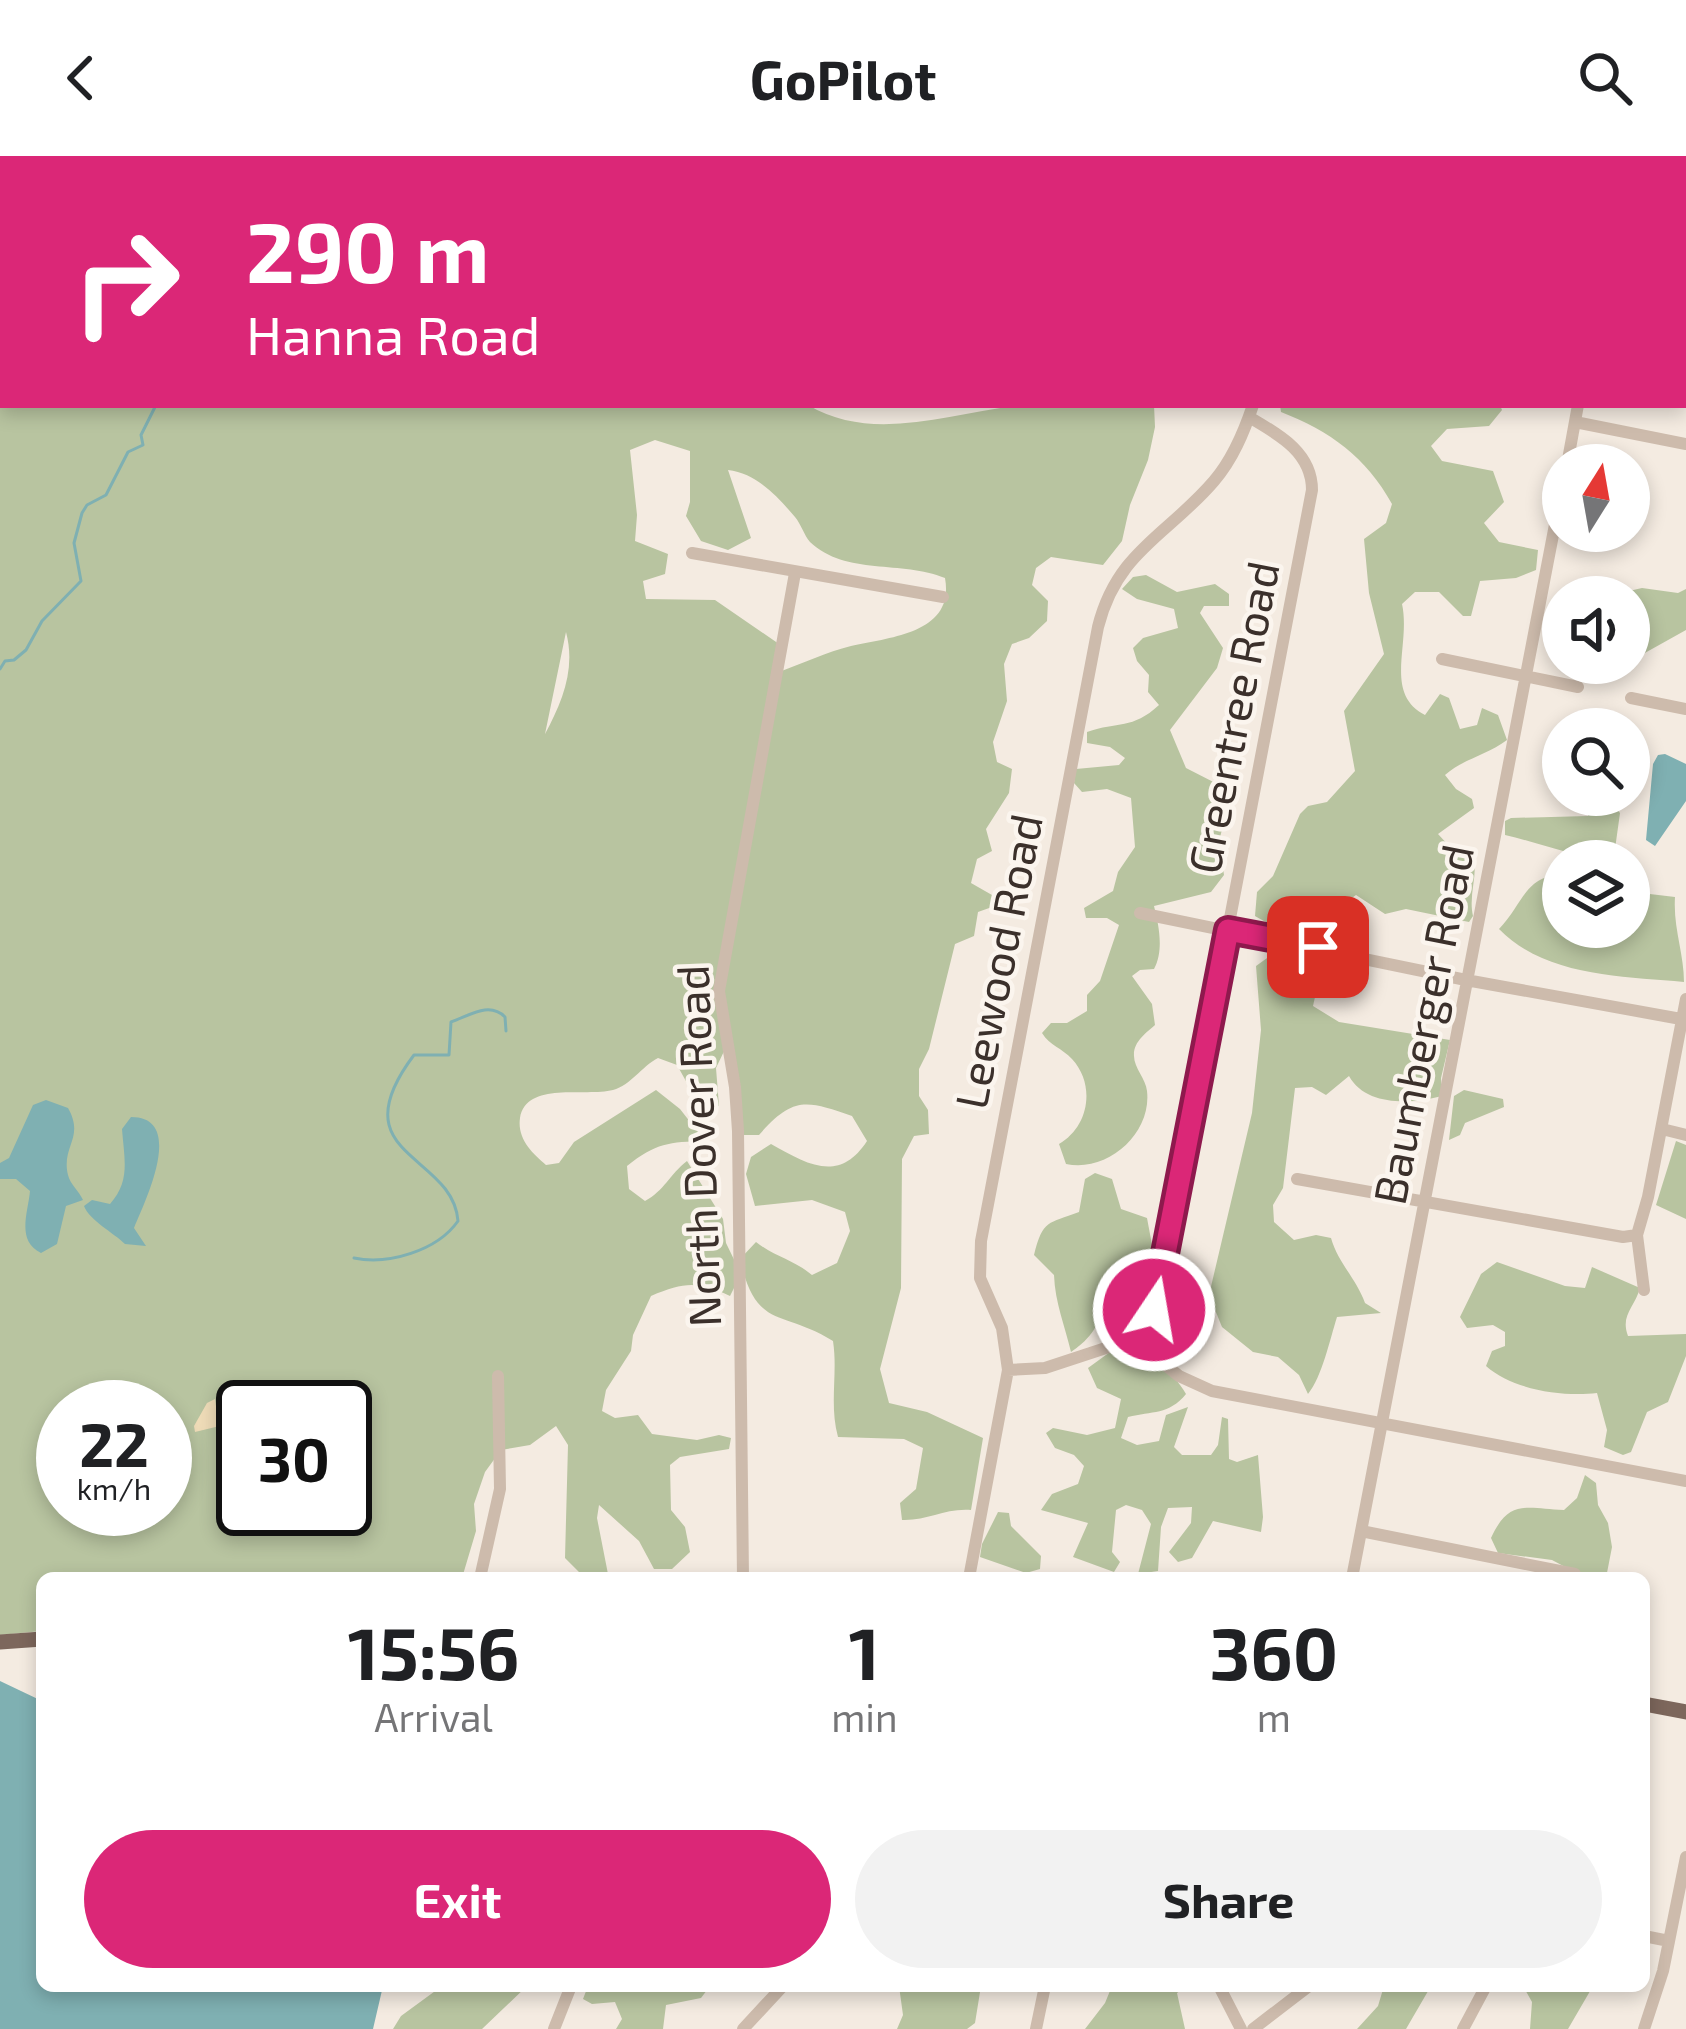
<!DOCTYPE html>
<style>
body{margin:0;font-family:"Exo 2",sans-serif;background:#f2f2f2;color:#202124;height:100vh;display:flex;flex-direction:column;font-size:45px;white-space:nowrap}
*{box-sizing:border-box;margin:0}
p{font-size:39px;color:#757577}
.icon{flex:none;width:66px;height:66px;fill:none;stroke:currentColor;stroke-width:2;stroke-linecap:round;stroke-linejoin:round}
.map{position:relative;flex:1;overflow:hidden}
.drawer{position:absolute;left:36px;top:1416px;width:1614px;height:420px;display:flex;flex-direction:column;background:#fff;border-radius:18px;box-shadow:0 6px 18px #0003}
.drawer>*{flex:none}
.banner{position:absolute;left:0px;top:0px;width:1686px;height:252px;box-shadow:0 6px 18px #0003;background:#db2777;color:#fff;overflow:hidden}
.needle{width:78px;rotate:11deg}
.fabs{position:absolute;left:1542px;top:288px;display:grid;gap:24px}
.fabs a{display:grid;place-items:center;width:108px;height:108px;border-radius:50%;background:#fff;box-shadow:0 6px 18px #0003;font-size:60px}
.speed{position:absolute;left:36px;top:1224px;display:flex;gap:24px;font-size:60px;font-weight:700;text-align:center}
.speed>*{display:grid;place-content:center;width:156px;height:156px;border-radius:50%;background:#fff;box-shadow:0 6px 18px #0003;line-height:1}
.speed small{font-size:30px;font-weight:400}
.speed .limit{border:6px solid #111;border-radius:18px;background:#fff;color:#111}
.pin{position:absolute;display:grid;place-items:center;width:102px;height:102px;color:#fff;margin:-51px;border-radius:24px;box-shadow:0 6px 18px #0006}
.me{position:absolute;width:132px;margin:-66px;rotate:12deg;stroke-linejoin:round;filter:drop-shadow(0 0 9px #0008)}
.turn{display:flex;align-items:center;gap:42px;height:252px;padding:0 48px;font-size:54px}
.turn .icon{width:156px;height:156px;stroke-width:2.5}
.turn b{display:block;font-size:84px;line-height:102px}
.eta{display:flex;justify-content:space-evenly;align-items:center;height:204px;text-align:center}
.eta b{font-size:72px;font-weight:700;line-height:84px}
.button{display:flex;gap:24px;margin-top:auto;padding:24px 48px}
.button a{flex:1;height:138px;border-radius:72px;background:#db2777;color:#fff;font-size:48px;font-weight:700;line-height:138px;text-align:center}
.button a+a{background:#f2f2f2;color:#202124}
header{display:flex;justify-content:space-between;align-items:center;height:156px;padding:0 48px;background:#fff;font-size:54px;font-weight:700}
.map>svg:first-child{display:block}
.green{fill:#b8c4a0;fill-rule:evenodd}
.sand{fill:#efdcb8}
.water{fill:#7fb0b2}
.lines{fill:none;stroke-linecap:round;stroke-linejoin:round}
.stream{stroke:#7fb0b2;stroke-width:3}
.minor{stroke:#cdbbac;stroke-width:12}
.major{stroke:#7d675c;stroke-width:15}
.route-casing{stroke:#8e194d;stroke-width:30}
.route{stroke:#db2777;stroke-width:21}
.labels{text-anchor:middle;dominant-baseline:central;stroke-width:9;stroke-linejoin:round;paint-order:stroke}
.street-label{font-size:45px;fill:#3b302b;stroke:#fbf5ee}
</style>
<header><svg class="icon" aria-label="back" viewBox="0 0 24 24"><path d="M15 5l-7 7 7 7"/></svg>GoPilot<svg class="icon" aria-label="search" viewBox="0 0 24 24"><circle cx="10" cy="10" r="6"/><path d="M15 15l6 6"/></svg></header>
<div class="map">
<svg width="1686" height="1873" viewBox="0 0 1686 1873">
<rect width="100%" height="100%" fill="#f4ebe1"/>
<!-- green -->
<path class="green" d="M316 0H577L315 3Z
M0 99 3 249H808C872 287 946 258 1015 250 1060 244 1108 249 1154 249L1155 271 1148 304 1130 349 1122 385 1103 409 1051 401 1036 412 1032 429 1048 445 1047 465 1029 482 1012 488 1004 508 1007 545 993 586 997 606 1012 613 1009 637 986 673 992 695 977 703 971 727 992 739V751L978 756 974 780 955 788 929 893 919 913V940L928 954 929 978 914 980 902 1003 901 1132 880 1213 889 1247 927 1256 983 1282 971 1354C945 1352 927 1365 902 1364L900 1347 916 1333 923 1292 904 1283 838 1281C829 1248 838 1218 833 1185 782 1153 756 1175 740 1103L756 1086C775 1101 794 1104 812 1119L837 1107 850 1075 845 1056 812 1044 755 1050 746 1018 751 1001 771 988C807 1008 839 1028 867 985L852 960C806 944 793 940 759 979H738L727 889 716 912 719 950 702 954 677 909 658 902C641 911 631 929 613 934 585 941 526 925 520 962 517 983 532 997 546 1009L559 1007 574 986 656 934 680 953 705 985C669 986 656 987 627 1010L629 1033 645 1045C664 1035 670 1018 687 1005L723 1063 726 1087 741 1118 730 1140C697 1125 685 1126 651 1140L633 1179 631 1195 606 1234 602 1255 615 1262 638 1259 652 1278 697 1284 719 1279 731 1282 729 1293 680 1301 670 1309 671 1354 685 1371 690 1396 672 1413H654L639 1385 599 1349 597 1362 608 1418 580 1417 565 1402 568 1289 556 1270 530 1289 501 1294 485 1316 474 1348 476 1375 462 1422H42V1475L0 1479ZM655 284 690 295V346L686 360 701 385 728 394 751 382 728 314C756 317 777 340 795 361 801 368 804 379 810 386 846 420 902 404 945 422 955 477 891 481 851 490 827 496 803 507 779 516V488L715 444 646 443 643 425 665 418 668 398 635 385 637 359 630 294ZM566 476C576 513 562 546 545 578ZM63 1251H165V1353H63ZM243 1251H345V1353H243Z
M1280 249H1500L1502 254 1489 270 1447 273 1431 290 1442 305 1493 315 1504 346 1484 367 1499 386 1538 394 1536 414 1516 422 1480 425 1471 460H1463L1439 436H1415L1402 448C1411 489 1383 537 1425 559L1440 538 1449 542 1460 573 1477 569 1482 552 1498 559 1507 584C1487 599 1463 603 1445 619L1456 633 1472 643 1474 652 1438 678 1450 691 1473 697C1479 718 1468 738 1473 760L1469 766 1406 753 1385 758 1356 739C1342 748 1342 762 1329 774 1301 774 1279 775 1255 760L1257 736 1273 720 1300 658 1308 650 1327 646 1355 615 1344 555 1384 498 1369 437 1364 383 1386 367 1392 348C1366 301 1330 275 1281 256Z
M1146 419 1177 436 1215 428 1229 438V450H1204L1200 457 1223 492 1217 512 1170 574 1186 612 1231 635 1219 686 1224 719 1211 736 1154 750C1159 770 1164 794 1154 813L1140 814 1132 820 1152 848 1155 869C1146 877 1133 886 1134 900 1134 912 1146 923 1147 935 1152 978 1107 1017 1066 1008L1059 988C1089 971 1096 929 1072 903 1062 892 1050 890 1042 877L1051 867H1067L1087 855V839L1100 825 1119 769 1107 762H1086L1084 752 1113 735 1118 716 1135 691 1131 642 1107 633 1082 636 1074 627 1076 613 1119 609 1125 602 1110 591 1087 587V576C1118 565 1132 574 1159 549L1148 536 1149 519 1137 505 1133 492 1143 482 1178 472 1174 453 1137 443 1122 433 1133 421Z
M1642 432 1678 437 1686 433V474L1643 498 1637 508 1629 504V441H1625L1629 435Z
M1588 639H1605L1620 657 1615 693 1619 705C1585 705 1541 687 1505 679V665L1511 662 1588 660Z
M1563 717V771H1629V730L1633 736 1675 741C1673 772 1684 797 1684 826 1622 820 1546 821 1499 773 1524 747 1523 722 1563 717Z
M1277 795 1313 800 1321 814 1313 850 1339 866 1450 884 1441 922 1442 940C1413 948 1366 951 1349 920L1326 939 1312 931 1295 932 1283 1032 1273 1049 1274 1066 1294 1084 1316 1079 1331 1082C1338 1107 1356 1122 1365 1147L1381 1157 1337 1161C1330 1183 1322 1221 1308 1238L1299 1219 1278 1201 1253 1196 1222 1171 1209 1139 1252 957 1261 874 1256 810Z
M1464 934 1503 943 1504 951 1465 967 1460 979 1449 984 1454 940Z
M1676 985 1686 989V1063L1656 1049Z
M1095 1017 1112 1023 1121 1053 1147 1062 1155 1105 1148 1124 1115 1122 1099 1141C1106 1165 1089 1184 1071 1196 1065 1170 1055 1147 1054 1119L1034 1099C1043 1063 1048 1068 1079 1056L1085 1023Z
M1497 1106 1565 1130 1585 1132 1592 1111 1640 1132C1635 1151 1620 1159 1628 1180L1686 1178V1200L1668 1246 1647 1256 1631 1296 1623 1299 1604 1291 1607 1274 1597 1237C1563 1241 1513 1234 1486 1210L1492 1195 1505 1190V1176L1493 1169 1467 1172 1460 1161 1481 1118Z
M1130 1194C1154 1204 1173 1215 1186 1238 1169 1259 1152 1255 1128 1261L1121 1282 1137 1289 1159 1285 1166 1259 1188 1251 1174 1291 1182 1299H1211L1218 1289 1222 1261 1228 1263 1229 1303 1237 1306 1258 1299 1263 1361 1261 1376 1213 1365 1192 1402 1178 1406 1169 1396 1191 1367 1192 1351 1168 1352 1161 1371 1158 1415 1138 1418 1151 1368 1142 1354 1126 1349 1116 1354 1112 1396 1120 1406 1114 1416 1073 1401 1088 1367 1041 1354 1052 1338 1078 1328 1084 1310 1074 1299 1055 1292 1046 1277 1053 1272 1087 1279 1115 1272 1121 1243 1097 1232 1088 1212 1110 1196Z
M1585 1319 1596 1327 1598 1349 1608 1367 1612 1391 1606 1422H1569V1413L1552 1404 1498 1397 1491 1382C1509 1343 1525 1352 1564 1354L1577 1342Z
M998 1356 1009 1357 1011 1370 1041 1400 1040 1413 1026 1417 980 1401 982 1388Z
M442 1830H527L482 1873H393L401 1860Z
M588 1830H710L701 1842 666 1849 663 1873H616L622 1863 615 1846 592 1848 583 1843Z
M899 1830H981L975 1867 967 1873H897L903 1859Z
M1112 1830H1187L1177 1837 1185 1873H1085L1105 1847Z
M1384 1830H1431L1406 1873H1357L1378 1850Z
M1523 1830H1593L1568 1873H1530L1532 1846Z"/>
<!-- sand -->
<path class="sand" d="M215 1243 217 1258 234 1255 236 1266 195 1276 194 1270 207 1247Z"/>
<!-- water -->
<path class="water" d="M1665 598 1686 608V645L1655 690 1646 684 1653 608 1658 599Z
M46 944 68 952C85 982 61 990 68 1019 70 1028 79 1035 83 1044L66 1050 57 1088 41 1097C16 1085 28 1057 30 1035L16 1023H0V1007L9 1002 33 949Z
M131 961C187 961 144 1047 134 1072L146 1090 125 1088C114 1077 89 1064 84 1050L92 1044 110 1048C131 1025 124 1002 122 973Z
M0 1525 42 1545V1830H383L373 1873H0Z"/>
<g class="lines">
<!-- stream -->
<path class="stream" d="M423 0 431 3
M368 3 379 0
M0 513 5 505 14 504 26 494 42 465 81 425 74 387 82 357 87 349 106 339 128 296 143 289 141 279 156 249
M354 1102C388 1109 437 1095 458 1065 453 997 337 1001 414 899H449L451 866C469 860 489 845 505 861L506 875"/>
<!-- minor -->
<path class="minor" d="M91 3 92 0
M217 3V0
M798 3V0
M1018 3 1019 0
M1302 3 1304 0
M1625 3 1626 0
M0 14H3
M0 50 3 52
M1575 266 1686 288
M1567 309 1578 249
M692 397 943 441
M1442 503 1578 531
M1631 542 1686 553
M1140 757 1466 824 1681 863
M1662 973 1686 979
M1297 1023 1623 1081 1637 1079
M1644 1134 1637 1079 1648 1041 1686 843
M1141 1189 1159 1133 1312 334C1312 296 1278 278 1249 261
M1141 1189 1179 1220 1212 1235 1686 1325
M1008 1214 1045 1212 1121 1187 1141 1189
M1361 1375 1575 1418
M480 1422 500 1333 498 1220
M743 1422 738 975 735 931 719 835 795 417
M969 1422 1008 1214 1002 1172 980 1122 981 1085 1098 471C1117 395 1168 379 1214 325 1233 303 1244 276 1253 249
M1352 1422 1563 327
M1644 1780 1669 1785
M1219 1830 1241 1873
M554 1873 571 1830
M743 1873 783 1830
M1036 1873 1045 1830
M1253 1873 1309 1830
M1463 1873 1486 1830
M1644 1873 1663 1815 1686 1701"/>
<!-- major -->
<path class="major" d="M0 1486 42 1483
M1644 1548 1686 1556"/>
</g>
<g class="lines">
<!-- route casing -->
<g class="route-casing">
<path id="route" d="M1154 1154 1228 774 1318 791"/>
</g>
<!-- route -->
<use href="#route" class="route"/>
</g>
<g class="labels">
<!-- street labels -->
<g class="street-label">
<text transform="translate(1232 561) rotate(-79)">Greentree Road</text>
<text transform="translate(997 805) rotate(-79)">Leewood Road</text>
<text transform="translate(1422 868) rotate(-79)">Baumberger Road</text>
<text transform="translate(697 990) rotate(-92)">North Dover Road</text>
</g>
</g>
</svg>
<div class="fabs">
<a><svg class="needle" viewBox="-14 -14 28 28"><path d="M0-13l5 13h-10z" fill="#e53935"/><path d="M0 13l5-13h-10z" fill="#757577"/></svg></a>
<a><svg class="icon" aria-label="sound" viewBox="0 0 24 24"><path d="M4 9h4l5-4v14l-5-4H4zM17 9q2 3 0 6"/></svg></a>
<a><svg class="icon" aria-label="search" viewBox="0 0 24 24"><circle cx="10" cy="10" r="6"/><path d="M15 15l6 6"/></svg></a>
<a><svg class="icon" aria-label="layers" viewBox="0 0 24 24"><path d="M12 4l9 5-9 5-9-5zM3 14l9 5 9-5"/></svg></a>
</div>
<div class="speed"><div>22<small>km/h</small></div><div class="limit">30</div></div>
<div class="pin" style="left:1318px;top:791px;background:#d93025"><svg class="icon" aria-label="arrive" viewBox="0 0 24 24"><path d="M6 21V4h12l-3 4 3 4H6"/></svg></div>
<svg class="me" style="left:1154px;top:1154px" viewBox="-20 -20 40 40"><circle r="17" fill="#db2777" stroke="#fff" stroke-width="3"/><path d="M0-11L8 9 0 5-8 9z" fill="#fff"/></svg>
<div class="banner">
<div class="turn"><svg class="icon" aria-label="right" viewBox="0 0 24 24"><path d="M7 20v-9h11M14 6l5 5-5 5"/></svg><div><b>290 m</b>Hanna Road</div></div>
</div>
<section class="drawer">
<div class="eta">
<div><b>15:56</b><p>Arrival</p></div>
<div><b>1</b><p>min</p></div>
<div><b>360</b><p>m</p></div>
</div>
<div class="button"><a>Exit</a><a>Share</a></div>
</section>
</div>
